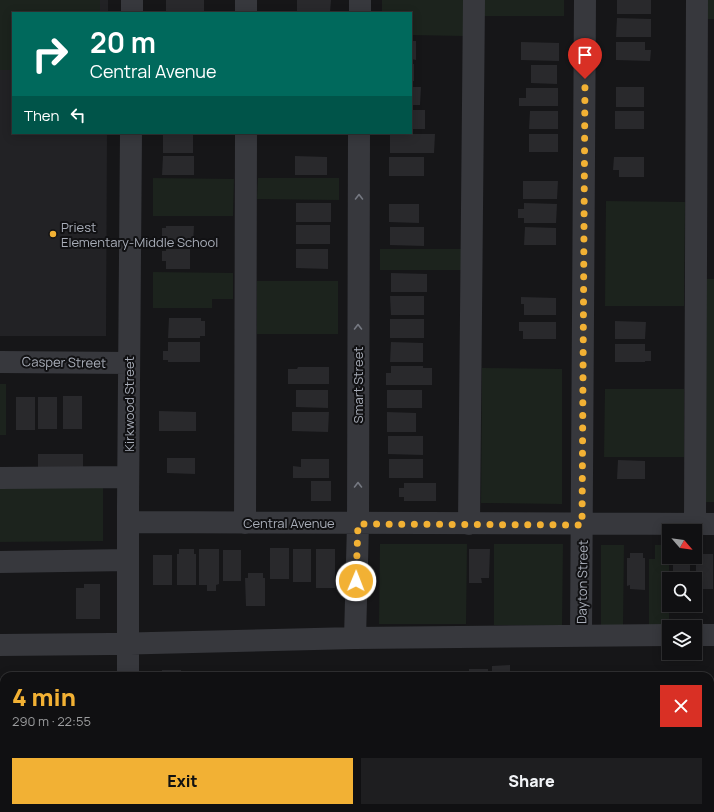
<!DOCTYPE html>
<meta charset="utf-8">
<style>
body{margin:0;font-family:Manrope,sans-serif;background:#1e1e20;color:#f1f3f6;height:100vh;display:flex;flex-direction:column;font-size:15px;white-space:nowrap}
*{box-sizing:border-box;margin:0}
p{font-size:13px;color:#9c9d9f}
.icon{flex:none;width:22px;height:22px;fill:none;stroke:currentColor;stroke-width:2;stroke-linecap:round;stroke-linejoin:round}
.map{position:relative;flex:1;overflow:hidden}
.details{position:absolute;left:0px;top:672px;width:714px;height:140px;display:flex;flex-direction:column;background:#101012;border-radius:12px 12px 0 0;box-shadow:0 2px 10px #0003,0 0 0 1px #303032}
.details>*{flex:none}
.top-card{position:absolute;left:12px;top:12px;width:400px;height:122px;border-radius:0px;box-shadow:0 2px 10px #0003,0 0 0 1px #303032;background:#00695c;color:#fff;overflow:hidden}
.needle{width:26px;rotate:118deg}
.buttons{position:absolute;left:662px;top:524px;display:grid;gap:8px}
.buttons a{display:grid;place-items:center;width:40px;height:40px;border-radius:0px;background:#101012;box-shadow:0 2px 10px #0003,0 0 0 1px #303032;font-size:20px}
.pin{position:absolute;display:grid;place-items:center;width:34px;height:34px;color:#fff;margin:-41px -17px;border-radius:50% 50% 50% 0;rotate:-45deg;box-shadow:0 0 4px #0007}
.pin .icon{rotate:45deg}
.me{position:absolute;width:44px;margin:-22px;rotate:1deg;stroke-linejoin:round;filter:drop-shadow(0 0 3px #0008)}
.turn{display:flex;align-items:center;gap:14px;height:84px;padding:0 12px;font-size:18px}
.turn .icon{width:52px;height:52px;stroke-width:2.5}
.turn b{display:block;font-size:28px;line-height:34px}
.then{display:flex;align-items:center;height:38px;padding:0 12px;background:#0003;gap:8px;font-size:15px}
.round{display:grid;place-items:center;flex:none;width:42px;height:42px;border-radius:0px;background:#1e1e20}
.headline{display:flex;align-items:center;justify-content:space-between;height:68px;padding:0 12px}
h1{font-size:24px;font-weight:800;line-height:30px;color:#f2b134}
.primary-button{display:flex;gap:8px;margin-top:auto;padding:8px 12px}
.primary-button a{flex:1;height:46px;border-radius:0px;background:#f2b134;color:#111;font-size:16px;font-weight:800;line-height:46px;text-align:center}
.primary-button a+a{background:#1e1e20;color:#f1f3f6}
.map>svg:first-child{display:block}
.built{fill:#222225}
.green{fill:#1c231d}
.building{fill:#29292c}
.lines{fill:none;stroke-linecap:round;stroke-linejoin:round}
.minor{stroke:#37383d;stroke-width:22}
.oneway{stroke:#757881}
.route{stroke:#f2b134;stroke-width:7;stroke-dasharray:0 12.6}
.poi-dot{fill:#f2b134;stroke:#111113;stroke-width:1.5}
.labels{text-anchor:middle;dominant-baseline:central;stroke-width:4;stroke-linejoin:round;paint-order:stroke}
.poi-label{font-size:13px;fill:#a8adb8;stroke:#111113;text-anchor:start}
.street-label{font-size:13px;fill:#a8adb8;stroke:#111113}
</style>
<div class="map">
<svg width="714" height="812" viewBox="0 0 714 812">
<rect width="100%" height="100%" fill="#161618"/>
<!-- built -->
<path class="built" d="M0 0H108V13H13V133H107L106 336H0Z"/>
<!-- green -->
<path class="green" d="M0 0H100V13H13V70H0Z
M382 0H463V36L411 35V13H382Z
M483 0H564V16H483Z
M706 0H714V19H705Z
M153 178 234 179 233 216H153Z
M258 178H339V200L257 199Z
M606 201 685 202 684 306H605Z
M380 249H462V270H380Z
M153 272 233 273V299H212V308H153Z
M704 279H714V502H702Z
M257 281H338V334H257Z
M482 368 562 369V504L481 503Z
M0 384H6V435H0Z
M605 389H684V457H604Z
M0 485H103V541L0 542Z
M380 544H467L466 624H379Z
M494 544H563L562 625H494Z
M601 545H624L623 625H601Z
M655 545H669V625H649V559H655Z
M356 808H456V812H356Z"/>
<!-- building -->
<path class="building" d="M166 0H204V12L166 11Z
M297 0H331L330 12H297Z
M617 0H651V14H617Z
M617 18 651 19V37H616Z
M411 41H416V60L411 59Z
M521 42 559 43V61L521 60Z
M616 42H645V50H651L650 61 616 60Z
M411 64H414V81H411Z
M531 65H557V84L531 83Z
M411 87H421L420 105H411Z
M616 87H644V107H616Z
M526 88H558V106H519V98H526Z
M411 110H425V129H411Z
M530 111H558V129H529Z
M615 111H644V129H615Z
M163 133H193V153H163Z
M390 134H435L434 153H390Z
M529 134H558V152H529Z
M163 156H194V175H162Z
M295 156 327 157V175H295Z
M389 157H424V176H389Z
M614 157H644V177H619V170H613Z
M523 181H558L557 199H523Z
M296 203H331V222H296Z
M524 203 557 204 556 223H524V218H518V209H524Z
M389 204H419V223L389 222Z
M296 225H330V244H296Z
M166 226H194L193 245H166V243L162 244V228H166Z
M390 227H424V246L390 245Z
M525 227 556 228V245H524Z
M166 249H190V269H166V261H162V251H166Z
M296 249H328V269L296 268Z
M391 273 427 274V292H391Z
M390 296H424V315H391Z
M521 297 556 298V315H524V304H521Z
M169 318H201V321H205V336H200V338H168Z
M390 319H424V338H390Z
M615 321 646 322 645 339H615Z
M519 322H556V339H523V331H519Z
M168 342H200V362H168V360H163V351H168Z
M391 342 423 343V362H390Z
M615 344H645V351H651V361H645V362H615Z
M391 366H423V368H432V385H386V373H391Z
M298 367H329V384H288V369H297Z
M296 390H328V408L296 407Z
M387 390H422V408H387Z
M63 396H82V429H63Z
M16 397H35V430H16Z
M38 397H57V429H38Z
M159 411 196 412V431H159Z
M292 412H329L328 432 292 431Z
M387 412 416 413V432H387Z
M388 436H423V455L388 454Z
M38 454H83V473H38Z
M167 458H195V474L167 473Z
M301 459H329V478H293V466L301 467Z
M389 459H423V478H389Z
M618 460 645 461V479H617Z
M311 481H331V501H311Z
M404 483H436V501H404V497H399V488H404Z
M270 548H289V579H270Z
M179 549H194V554H196V585H177V554H179Z
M199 549H219V584L216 585V591H207V585H199Z
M293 549H311V582H293Z
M316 549H335V588H316Z
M469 549H490L489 578H481L482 583H469Z
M223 550H241V581H223Z
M630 553H643V558H645V590L630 589V585L627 586V558H630Z
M696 554H713V589H696Z
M153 555H172V585H153Z
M673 557H690V579H673Z
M248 573H263V578H265V606H246L245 578H248Z
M84 584H100V619H76V588H84Z
M510 665V676H492V666Z
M469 669H488V676H469Z
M162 670H181V676H162Z
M329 671H348V676H329Z
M0 759H4V797H1L0 791Z"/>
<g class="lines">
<!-- minor -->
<path class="minor" d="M132 13V0
M246 13V0
M360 13V0
M0 362 129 363
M0 478 128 477
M128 522 714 524
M245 523 246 133
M469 524 474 0
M695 524 697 0
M0 562 128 560
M581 635 585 0
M695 635H714
M355 638 358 524 359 133
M0 645 110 644 355 638 669 635
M128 676V506L131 133
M710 734H714
M0 738H4
M130 808V812"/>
</g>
<!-- one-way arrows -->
<defs><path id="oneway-chevron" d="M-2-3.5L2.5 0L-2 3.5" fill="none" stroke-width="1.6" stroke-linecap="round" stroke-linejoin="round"/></defs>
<g class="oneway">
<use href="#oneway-chevron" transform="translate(359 197) rotate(-90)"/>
<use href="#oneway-chevron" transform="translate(358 327) rotate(-90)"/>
<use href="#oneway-chevron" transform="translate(358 485) rotate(-90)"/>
</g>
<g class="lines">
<!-- route -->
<path class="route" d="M356 581 358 524 582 525 585 79"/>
</g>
<!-- markers -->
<circle class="poi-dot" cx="53" cy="234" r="4"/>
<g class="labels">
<!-- poi labels -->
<g class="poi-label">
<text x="61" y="227">Priest<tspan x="61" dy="15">Elementary‑Middle School</tspan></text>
</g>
<!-- street labels -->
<g class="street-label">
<text transform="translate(64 362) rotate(1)">Casper Street</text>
<text transform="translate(358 385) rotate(-90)">Smart Street</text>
<text transform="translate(129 404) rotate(-90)">Kirkwood Street</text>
<text x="289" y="523">Central Avenue</text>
<text transform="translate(582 582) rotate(-89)">Dayton Street</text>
</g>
</g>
</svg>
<div class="buttons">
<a><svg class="needle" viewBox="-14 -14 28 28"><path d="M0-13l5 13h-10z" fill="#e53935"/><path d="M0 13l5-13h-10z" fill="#9c9d9f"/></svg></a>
<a><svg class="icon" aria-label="search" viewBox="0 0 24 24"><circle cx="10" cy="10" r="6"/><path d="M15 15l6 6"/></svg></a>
<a><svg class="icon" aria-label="layers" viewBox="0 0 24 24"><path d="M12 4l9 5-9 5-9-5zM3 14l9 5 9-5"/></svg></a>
</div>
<div class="pin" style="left:585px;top:79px;background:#d93025"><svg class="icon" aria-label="arrive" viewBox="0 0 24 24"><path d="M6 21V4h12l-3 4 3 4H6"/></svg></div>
<svg class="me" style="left:356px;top:581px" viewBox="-20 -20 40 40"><circle r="17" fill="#f2b134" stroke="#fff" stroke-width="3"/><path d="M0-11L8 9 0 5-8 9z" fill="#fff"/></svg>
<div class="top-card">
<div class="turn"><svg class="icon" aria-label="right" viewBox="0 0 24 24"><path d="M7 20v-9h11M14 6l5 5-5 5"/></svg><div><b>20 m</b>Central Avenue</div></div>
<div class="then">Then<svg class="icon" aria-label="left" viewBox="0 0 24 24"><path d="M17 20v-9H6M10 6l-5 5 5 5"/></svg></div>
</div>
<section class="details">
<div class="headline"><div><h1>4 min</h1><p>290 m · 22:55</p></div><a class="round" style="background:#d93025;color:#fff"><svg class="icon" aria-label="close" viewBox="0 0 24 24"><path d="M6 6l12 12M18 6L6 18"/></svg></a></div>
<div class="primary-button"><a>Exit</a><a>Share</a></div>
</section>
</div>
